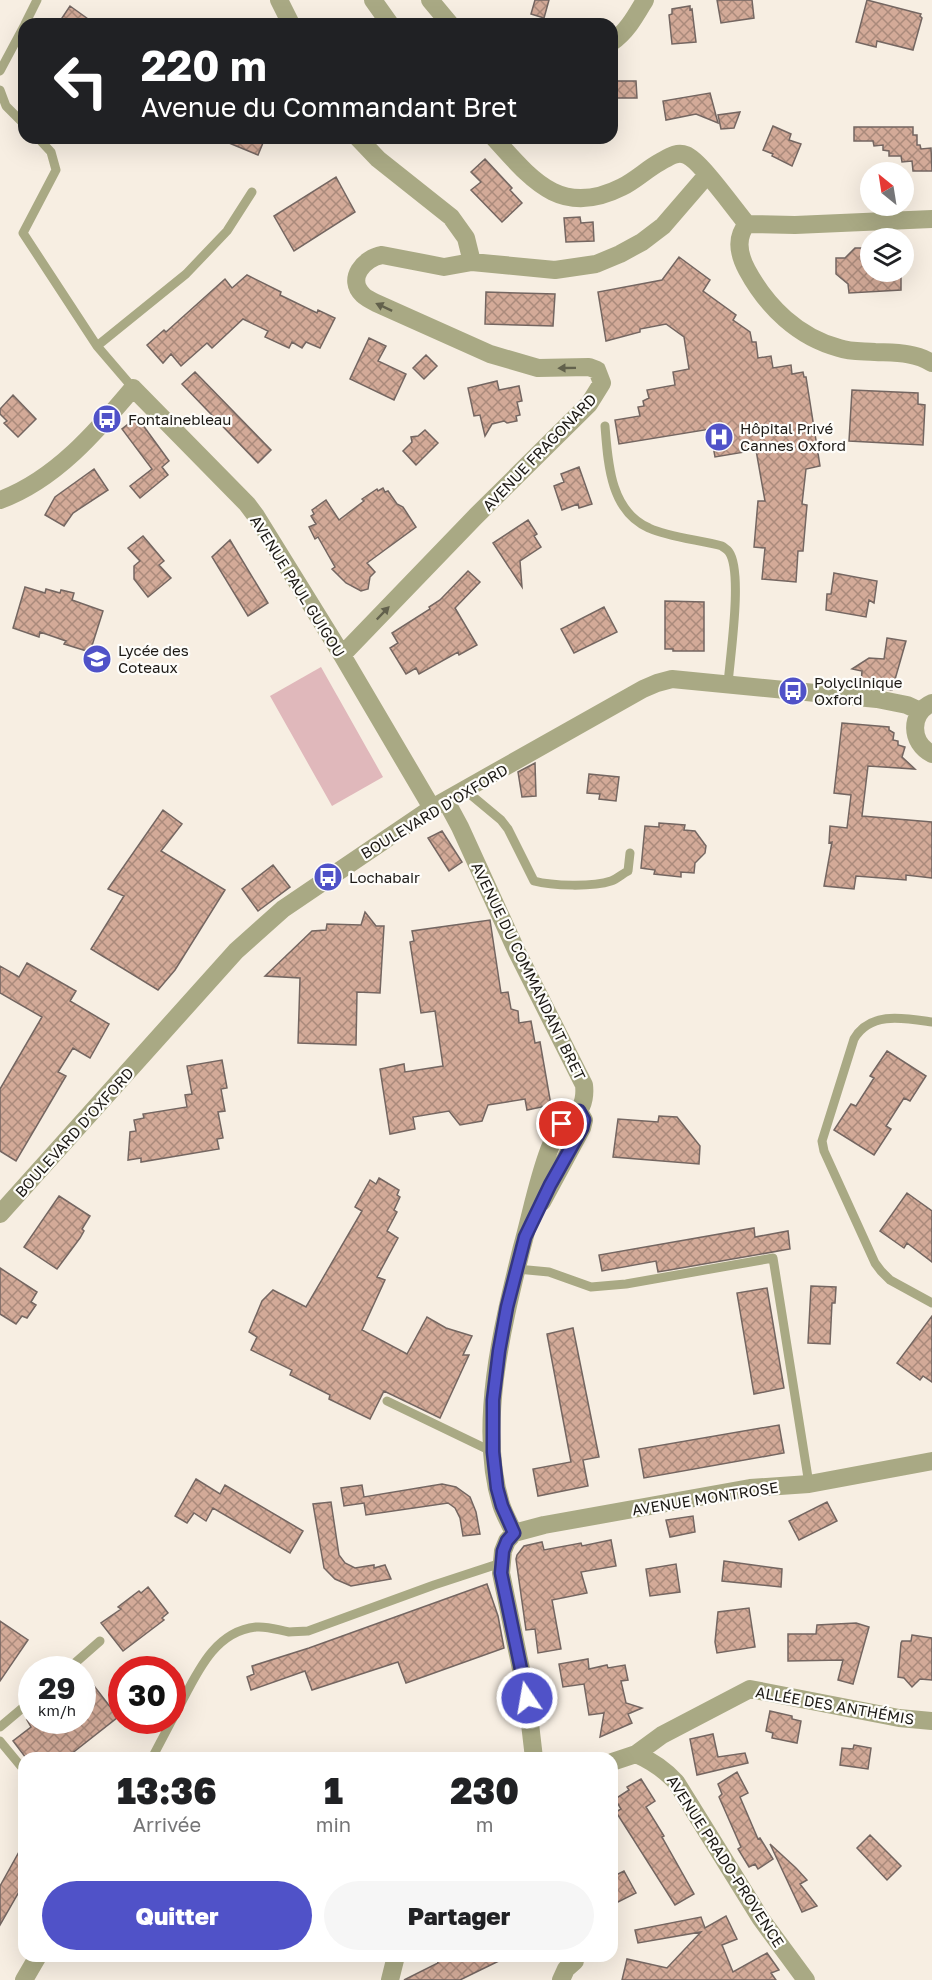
<!DOCTYPE html>
<html lang="fr">
<meta charset="utf-8">
<style>
body{margin:0;font-family:"Golos Text",sans-serif;background:#f6f6f6;color:#202124;height:100vh;display:flex;flex-direction:column;font-size:22px;white-space:nowrap}
*{box-sizing:border-box;margin:0}
p{font-size:20px;color:#757577}
.icon{flex:none;width:33px;height:33px;fill:none;stroke:currentColor;stroke-width:2;stroke-linecap:round;stroke-linejoin:round}
.map{position:relative;flex:1;overflow:hidden}
.side{position:absolute;left:18px;top:1752px;width:600px;height:210px;display:flex;flex-direction:column;background:#fff;border-radius:18px;box-shadow:0 6px 24px #0002}
.side>*{flex:none}
.guide{position:absolute;left:18px;top:18px;width:600px;height:126px;border-radius:18px;box-shadow:0 6px 24px #0002;background:#202124;color:#fff;overflow:hidden}
.needle{width:39px;rotate:330deg}
.buttons{position:absolute;left:860px;top:162px;display:grid;gap:12px}
.buttons a{display:grid;place-items:center;width:54px;height:54px;border-radius:50%;background:#fff;box-shadow:0 6px 24px #0002;font-size:30px}
.speed{position:absolute;left:18px;top:1656px;display:flex;gap:12px;font-size:30px;font-weight:700;text-align:center}
.speed>*{display:grid;place-content:center;width:78px;height:78px;border-radius:50%;background:#fff;box-shadow:0 6px 24px #0002;line-height:1}
.speed small{font-size:15px;font-weight:400}
.speed .limit{border:9px solid #d22;background:#fff;color:#111}
.pin{position:absolute;display:grid;place-items:center;width:51px;height:51px;color:#fff;margin:-26px;border:3px solid #fff;border-radius:50%;box-shadow:0 2px 6px #0007}
.me{position:absolute;width:66px;margin:-33px;rotate:348deg;stroke-linejoin:round;filter:drop-shadow(0 0 4px #0008)}
.turn{display:flex;align-items:center;gap:21px;height:126px;padding:0 24px;font-size:27px}
.turn .icon{width:78px;height:78px;stroke-width:2.5}
.turn b{display:block;font-size:42px;line-height:51px}
.eta{display:flex;justify-content:space-evenly;align-items:center;height:102px;text-align:center}
.eta b{font-size:36px;font-weight:800;line-height:42px}
.action{display:flex;gap:12px;margin-top:auto;padding:12px 24px}
.action a{flex:1;height:69px;border-radius:36px;background:#5052c8;color:#fff;font-size:24px;font-weight:800;line-height:69px;text-align:center}
.action a+a{background:#f6f6f6;color:#202124}
.map>svg:first-child{display:block}
.garden{fill:#e0b8bb}
.building{fill:url(#building-cross-hatch);stroke:#746661;stroke-width:1.5}
.lines{fill:none;stroke-linecap:round;stroke-linejoin:round}
.lane{stroke:#a9a984;stroke-width:9}
.street{stroke:#a9a984;stroke-width:18}
.oneway{fill:#62614c}
.route-casing{stroke:#343582;stroke-width:15}
.route{stroke:#5052c8;stroke-width:10}
.labels{text-anchor:middle;dominant-baseline:central;stroke-width:4.5;stroke-linejoin:round;paint-order:stroke}
.poi-label{font-size:15px;fill:#1c1915;stroke:#fefdfa;text-anchor:start}
.street-label{font-size:15px;fill:#1c1915;stroke:#fefdfa}
</style>
<div class="map">
<svg width="932" height="1980" viewBox="0 0 932 1980">
<defs>
<pattern id="building-cross-hatch" width="8" height="8" patternUnits="userSpaceOnUse" patternTransform="scale(1.5)"><rect width="8" height="8" fill="#d3aa98"/><path d="M0 0l8 8M0 8l8-8" fill="none" stroke="#aa8a7b"/></pattern>
</defs>
<rect width="100%" height="100%" fill="#f7eee2"/>
<!-- garden -->
<path class="garden" d="M321 667 383 777 332 806 270 696Z"/>
<!-- building -->
<path class="building" d="M535 0H549L544 18 531 14Z
M717 0H752L754 18 721 23Z
M867 0 921 14 920 16 922 18 913 50 877 41 876 47 856 42Z
M70 6 95 24H58Z
M690 6V10L692 9 696 42 672 44 669 15 672 14V9Z
M612 81H636L637 98H612Z
M710 93 718 123 696 114 666 120 663 101Z
M740 112 734 128 721 129 718 115Z
M773 126 791 134 789 140 801 144 792 166 772 156 773 154 763 150Z
M854 127H913V135H917V145H920L921 149 931 148 932 171H913L912 161 902 162 901 156H889V151L883 150V145L874 146 873 141H854Z
M217 138H265L258 155Z
M485 159 512 188 510 190 522 203 502 222 471 190 481 182 471 172Z
M336 177 355 212 294 251 274 216Z
M580 217 581 223 593 222 594 241 566 242 564 218Z
M855 248H867V251H870V272H901V290L849 293 848 284 836 274V258H845Z
M679 257 710 280 703 291 736 315 733 320 750 332 752 342H756L758 358 771 356 773 368 791 365 792 374 803 372 804 377H806L820 466 806 469 802 504 807 505 803 551H798L796 582 762 579 765 548 754 547 758 501H765L756 450 715 457 710 429 619 444 615 420 640 416 638 407 644 406 643 401 649 398 647 390 675 385 673 372 689 369 684 337 666 324 640 329V332L606 341 598 292 662 280Z
M247 275 281 292 280 295 317 313 318 310 335 318 320 348 306 342 302 348 292 342 289 348 265 337 268 331 243 319 212 348 207 343 181 366 171 354 163 363 147 345 164 330 166 332 225 279 232 288Z
M486 292 555 294 553 326 485 324Z
M369 338 386 346 378 361 406 374 394 400 350 379Z
M426 355 437 366 424 379 413 368Z
M195 372 271 450 258 463 182 384Z
M497 381 499 390 519 386 522 401 517 402 520 415 516 416 517 421 507 423 504 421 492 424 485 436 480 415 474 416 468 388Z
M852 390 918 393V404L925 405 923 445 849 441Z
M13 395 36 419 18 437 4 423 7 421 0 414V409Z
M137 417 169 461 162 467 168 475 140 498 130 486 152 469 122 429Z
M425 430 438 443 416 465 403 451 412 442 411 437 418 436Z
M579 467 592 504 579 508 578 504 562 510 554 486 564 482 561 474Z
M94 469 108 490 73 513 64 526 45 515 55 497Z
M383 488 385 492 388 491 397 504 403 507 416 527 367 563 375 572 370 577 368 589 361 591 346 583 332 569 335 567 318 537 315 539 309 527 316 524 311 516 314 514 312 510 326 500 339 520 364 501 362 499 377 489 378 491Z
M528 520 537 534 534 536 541 547 520 561 522 587 493 543Z
M143 536 164 561 159 565 171 578 148 597 134 579V566L140 561 128 548Z
M230 540 268 603 248 616 212 557Z
M468 571 480 582 455 608 477 645 459 655 458 652 419 674 416 668 406 674 390 648 398 643 392 633 430 609 429 607 440 600Z
M834 573 877 581 874 603 869 600 866 617 826 610 827 594H831Z
M25 587 45 593 46 589 60 593 61 590 74 593 72 600 103 611 90 652 64 644 66 641 40 632 39 637 13 628Z
M665 601 704 602V651H673V649H665Z
M604 607 617 632 574 653 561 629Z
M887 638 906 641 892 690 870 687V684L861 683 862 671 852 669 869 658 884 659Z
M842 723 889 727V730L894 733 893 740 898 741V745L905 747 902 757 915 769 868 766 862 816 932 822V878L906 875V880L856 876 854 889 824 886 832 842 829 843 830 826 847 828 851 795 834 793Z
M535 763 536 796 522 797 518 772Z
M589 774 619 777 616 801 599 799 600 794 587 793Z
M163 810 182 824 161 851 225 890 175 970 158 990 91 949 124 896 108 889Z
M659 823 685 825 684 830 695 831 706 846 705 853 695 863 694 873 681 872V877L654 874 655 870 641 868 645 826 659 827Z
M442 831 462 862 449 871 428 838Z
M273 865 290 887 258 911 242 889Z
M365 912 376 926H384L380 993 357 992 356 1045 298 1043 300 978 265 976 312 931 326 930 327 924 361 925Z
M490 920 501 993 508 992 511 1009 518 1011 519 1023 531 1021 535 1043 540 1042 551 1105 527 1110 525 1099 488 1105 482 1121 460 1125 449 1111 413 1117 415 1129 390 1134 380 1069 404 1064 405 1072 443 1066 435 1011 421 1013 410 942 414 941 412 931Z
M27 963 76 991 70 1001 109 1024 90 1058 73 1048 58 1072 66 1076 16 1161 0 1151V1089L42 1017 0 993V966L19 977Z
M887 1051 926 1076 910 1101 904 1098 886 1126 891 1129 874 1155 834 1130 851 1104 856 1106 874 1078 870 1076Z
M222 1060 227 1088 221 1089 225 1111 218 1112 223 1138 217 1139 219 1149 141 1162V1158L128 1160 130 1132 136 1131 134 1120 144 1118 143 1114 187 1107 185 1095 192 1094 187 1066Z
M659 1116 677 1117 700 1146 699 1164 613 1157 618 1119 658 1122Z
M379 1178 399 1190 397 1195 400 1197 394 1210 397 1212 387 1231 398 1238 377 1277 385 1280 362 1330 407 1354 427 1317 446 1328 472 1336 463 1355H469L440 1418 384 1391 370 1419 329 1399 330 1395 290 1375 292 1370 251 1350 257 1337 249 1332 262 1301 273 1290 306 1307 362 1211 355 1207 370 1180 376 1184Z
M907 1193 932 1211V1262L907 1243 904 1248 880 1231Z
M59 1196 90 1216 82 1229 84 1231 80 1238 57 1269 24 1247Z
M754 1228 755 1237 788 1231 790 1249 658 1272 656 1261 602 1271 599 1255Z
M0 1268 37 1292 31 1302 36 1305 27 1318 22 1316 16 1324 0 1314Z
M811 1286 836 1287 835 1303H832L830 1344 808 1343Z
M767 1288 784 1388 754 1394 737 1293Z
M932 1316V1382L923 1376 920 1380 897 1363Z
M573 1328 599 1457 583 1460 588 1486 538 1496 533 1469 571 1462 547 1334Z
M779 1425 784 1453 644 1478 639 1449Z
M196 1479 220 1494 225 1485 303 1531 290 1553 213 1508 206 1521 194 1513 187 1523 175 1516Z
M442 1484 456 1487 470 1497 476 1512 480 1534 463 1536 460 1518 455 1508 448 1503 366 1515 364 1503 344 1506 341 1488 362 1485 364 1497Z
M331 1502 339 1555 345 1563 355 1568 374 1565V1568L385 1565 391 1579 351 1586 335 1579 324 1568 313 1504Z
M827 1502 837 1521 799 1540 789 1521Z
M693 1516 695 1532 670 1537 666 1520Z
M611 1540 616 1566 581 1572 587 1593 552 1600 561 1649 538 1653 535 1629 526 1630 516 1559 517 1555 524 1546 542 1542 544 1550 581 1543 582 1546Z
M724 1561 782 1569 781 1587 722 1581Z
M676 1564 680 1592 650 1596 646 1569Z
M487 1584 498 1616 504 1648 406 1683 398 1662 312 1690 305 1671 251 1690 247 1677 254 1674 252 1666 309 1648Z
M148 1587 168 1613 162 1618 164 1620 123 1651 101 1623 121 1609 118 1607 139 1591 141 1593Z
M749 1608 755 1647 717 1653 715 1642 718 1612Z
M0 1621 28 1640 0 1681Z
M856 1623 869 1627 853 1684 838 1680 843 1660 788 1661V1634H816L817 1625Z
M912 1635 932 1638V1680L920 1679 912 1687 904 1678 898 1677 901 1643 902 1641H911Z
M588 1659 589 1669 607 1665 608 1668 625 1665 628 1680 621 1681 626 1703 642 1708 628 1714 632 1723 600 1737 604 1713 589 1715 584 1684 563 1687 559 1664Z
M91 1682 118 1717 66 1758H26L13 1741 31 1727 27 1720H82V1688Z
M770 1711 792 1716V1719L801 1721 797 1743 772 1738 773 1733 766 1731Z
M713 1734 718 1757 745 1753 748 1763 697 1775 690 1739Z
M854 1745 871 1748 868 1769 840 1765 842 1748 853 1749Z
M737 1772 748 1793 740 1797 758 1839 760 1838 773 1859 758 1869 755 1864 749 1867 738 1849 741 1847 719 1797 722 1794 718 1784Z
M641 1779 655 1801 646 1807 664 1836 662 1837 694 1894 675 1905 616 1812 621 1809 615 1799 629 1790 627 1787Z
M870 1835 901 1866 887 1880 857 1848Z
M24 1843V1883L0 1925V1886Z
M770 1844 796 1868 807 1880 800 1884 817 1906 802 1912Z
M624 1871 636 1893 612 1905V1877Z
M726 1916 737 1939 722 1945 733 1972 767 1953 779 1970 771 1973 776 1980H622L627 1959 667 1968 701 1932 638 1943 635 1930 701 1917 705 1928Z
M435 1956H509L460 1980H404L438 1963Z"/>
<g class="lines">
<!-- lane -->
<path class="lane" d="M25 24 37 0
M0 71 24 26
M0 90 6 106 24 124
M38 138 51 152 56 170 23 233 97 346 133 388
M97 346 186 274 227 231 252 192
M605 426C608 463 610 511 649 528 668 537 700 540 722 546 724 548 727 549 729 552 743 572 730 657 728 684
M465 790 501 820 508 829 534 881C552 886 593 887 611 881 617 879 622 874 628 871L630 853
M932 1022C904 1018 870 1011 854 1039L822 1141 824 1151 875 1263 881 1271 890 1280 932 1303
M517 1269 549 1272 591 1287 626 1284 773 1258 809 1484
M387 1401 493 1452
M67 1670 100 1641
M172 1720C193 1684 209 1632 256 1627 268 1626 278 1630 289 1632 295 1632 301 1631 308 1631L434 1585 501 1563
M0 1727 32 1700
M0 1741 24 1770
M152 1758 172 1720"/>
<!-- street -->
<path class="street" d="M279 0 291 24
M373 0 390 24
M430 0 450 24
M612 42C627 32 636 15 645 0
M358 138 378 159 451 217 466 238 472 262
M494 138C532 180 561 218 622 187 636 180 647 169 660 162 669 157 677 151 686 155 700 160 735 210 747 224
M932 219 795 225 747 224C735 238 739 255 747 270 767 307 798 337 839 348 850 352 863 351 875 352 896 353 914 352 932 363
M0 500C55 480 97 431 133 388L247 504 256 516 342 655 432 808
M342 655 476 516 589 404 602 383 597 370 589 367 538 368 490 354 376 303C372 301 366 298 363 295 346 279 364 258 382 255L444 267 472 262 555 270 596 264 620 254 642 242 663 226 707 175
M932 703C909 713 910 743 932 754
M446 801 460 827 517 952 584 1085C585 1093 584 1105 578 1111 573 1117 565 1119 561 1125 556 1133 552 1142 549 1150 537 1182 531 1215 522 1247 503 1324 477 1426 501 1504 504 1514 510 1524 514 1533L507 1541 503 1551 501 1573 527 1698 534 1758
M542 1202 582 1128 584 1120 579 1111
M0 1214 236 951 283 909 432 808 643 689 657 683 672 679 877 699 907 705 920 711
M514 1533 544 1525 750 1488 809 1484 932 1461
M636 1754C652 1761 664 1769 676 1782L761 1919 806 1980
M612 1762 636 1754 662 1735 750 1689 899 1718 932 1721
M24 1980 38 1956
M390 1980 396 1956
M561 1980 566 1969 575 1961"/>
</g>
<!-- one-way arrows -->
<defs><path id="oneway-solid" d="M-6-.8H1V-3.2L6.5 0L1 3.2V.8H-6Z" transform="scale(1.5)"/></defs>
<g class="oneway">
<use href="#oneway-solid" transform="translate(384 307) rotate(-155)"/>
<use href="#oneway-solid" transform="translate(567 368) rotate(179)"/>
<use href="#oneway-solid" transform="translate(383 613) rotate(-46)"/>
</g>
<g class="lines">
<!-- route casing -->
<g class="route-casing">
<path id="route" d="M527 1698 501 1573 503 1551 507 1541 514 1533 502 1506 497 1488 493 1452V1400L499 1351 507 1307 525 1237 550 1185 582 1128 584 1120 579 1111 562 1124"/>
</g>
<!-- route -->
<use href="#route" class="route"/>
</g>
<!-- icons -->
<defs>
<g id="bus-disc" transform="scale(1.5)"><circle r="9.5" fill="#5052c8" stroke="#fefdfa"/><path d="M-5-6H5V4H4V6H2V4H-2V6H-4V4H-5ZM-3.5-4V0h7V-4ZM-3.5 1.2v1.5H-2V1.2ZM2 1.2v1.5H3.5V1.2Z" fill="#fff"/></g>
<g id="hospital-disc" transform="scale(1.5)"><circle r="9.5" fill="#5052c8" stroke="#fefdfa"/><path d="M-5-5h3v3.5h4V-5h3V5h-3V1.5h-4V5h-3Z" fill="#fff"/></g>
<g id="school-disc" transform="scale(1.5)"><circle r="9.5" fill="#5052c8" stroke="#fefdfa"/><path d="M0-5L7-2L0 1L-7-2ZM-4 1L0 2.5L4 1V4Q0 6-4 4Z" fill="#fff"/></g>
</defs>
<g fill-rule="evenodd">
<use href="#bus-disc" x="107" y="419"/>
<use href="#hospital-disc" x="719" y="437"/>
<use href="#school-disc" x="97" y="659"/>
<use href="#bus-disc" x="793" y="691"/>
<use href="#bus-disc" x="328" y="877"/>
</g>
<g class="labels">
<!-- poi labels -->
<g class="poi-label">
<text x="128" y="419">Fontainebleau</text>
<text x="740" y="428">Hôpital Privé<tspan x="740" dy="17">Cannes Oxford</tspan></text>
<text x="118" y="650">Lycée des<tspan x="118" dy="17">Coteaux</tspan></text>
<text x="814" y="682">Polyclinique<tspan x="814" dy="17">Oxford</tspan></text>
<text x="349" y="877">Lochabair</text>
</g>
<!-- street labels -->
<g class="street-label">
<text transform="translate(539 452) rotate(-46)">AVENUE FRAGONARD</text>
<text transform="translate(298 586) rotate(58)">AVENUE PAUL GUIGOU</text>
<text transform="translate(434 811) rotate(-31)">BOULEVARD D'OXFORD</text>
<text transform="translate(529 971) rotate(64)">AVENUE DU COMMANDANT BRET</text>
<text transform="translate(74 1132) rotate(-48)">BOULEVARD D'OXFORD</text>
<text transform="translate(705 1498) rotate(-9)">AVENUE MONTROSE</text>
<text transform="translate(835 1705) rotate(10)">ALLÉE DES ANTHÉMIS</text>
<text transform="translate(726 1861) rotate(57)">AVENUE PRADO-PROVENCE</text>
</g>
</g>
</svg>
<div class="buttons">
<a><svg class="needle" viewBox="-14 -14 28 28"><path d="M0-13l5 13h-10z" fill="#e53935"/><path d="M0 13l5-13h-10z" fill="#757577"/></svg></a>
<a><svg class="icon" aria-label="layers" viewBox="0 0 24 24"><path d="M12 4l9 5-9 5-9-5zM3 14l9 5 9-5"/></svg></a>
</div>
<div class="speed"><div>29<small>km/h</small></div><div class="limit">30</div></div>
<div class="pin" style="left:562px;top:1124px;background:#d93025"><svg class="icon" aria-label="arrive" viewBox="0 0 24 24"><path d="M6 21V4h12l-3 4 3 4H6"/></svg></div>
<svg class="me" style="left:527px;top:1698px" viewBox="-20 -20 40 40"><circle r="17" fill="#5052c8" stroke="#fff" stroke-width="3"/><path d="M0-11L8 9 0 5-8 9z" fill="#fff"/></svg>
<div class="guide">
<div class="turn"><svg class="icon" aria-label="left" viewBox="0 0 24 24"><path d="M17 20v-9H6M10 6l-5 5 5 5"/></svg><div><b>220 m</b>Avenue du Commandant Bret</div></div>
</div>
<section class="side">
<div class="eta">
<div><b>13:36</b><p>Arrivée</p></div>
<div><b>1</b><p>min</p></div>
<div><b>230</b><p>m</p></div>
</div>
<div class="action"><a>Quitter</a><a>Partager</a></div>
</section>
</div>
